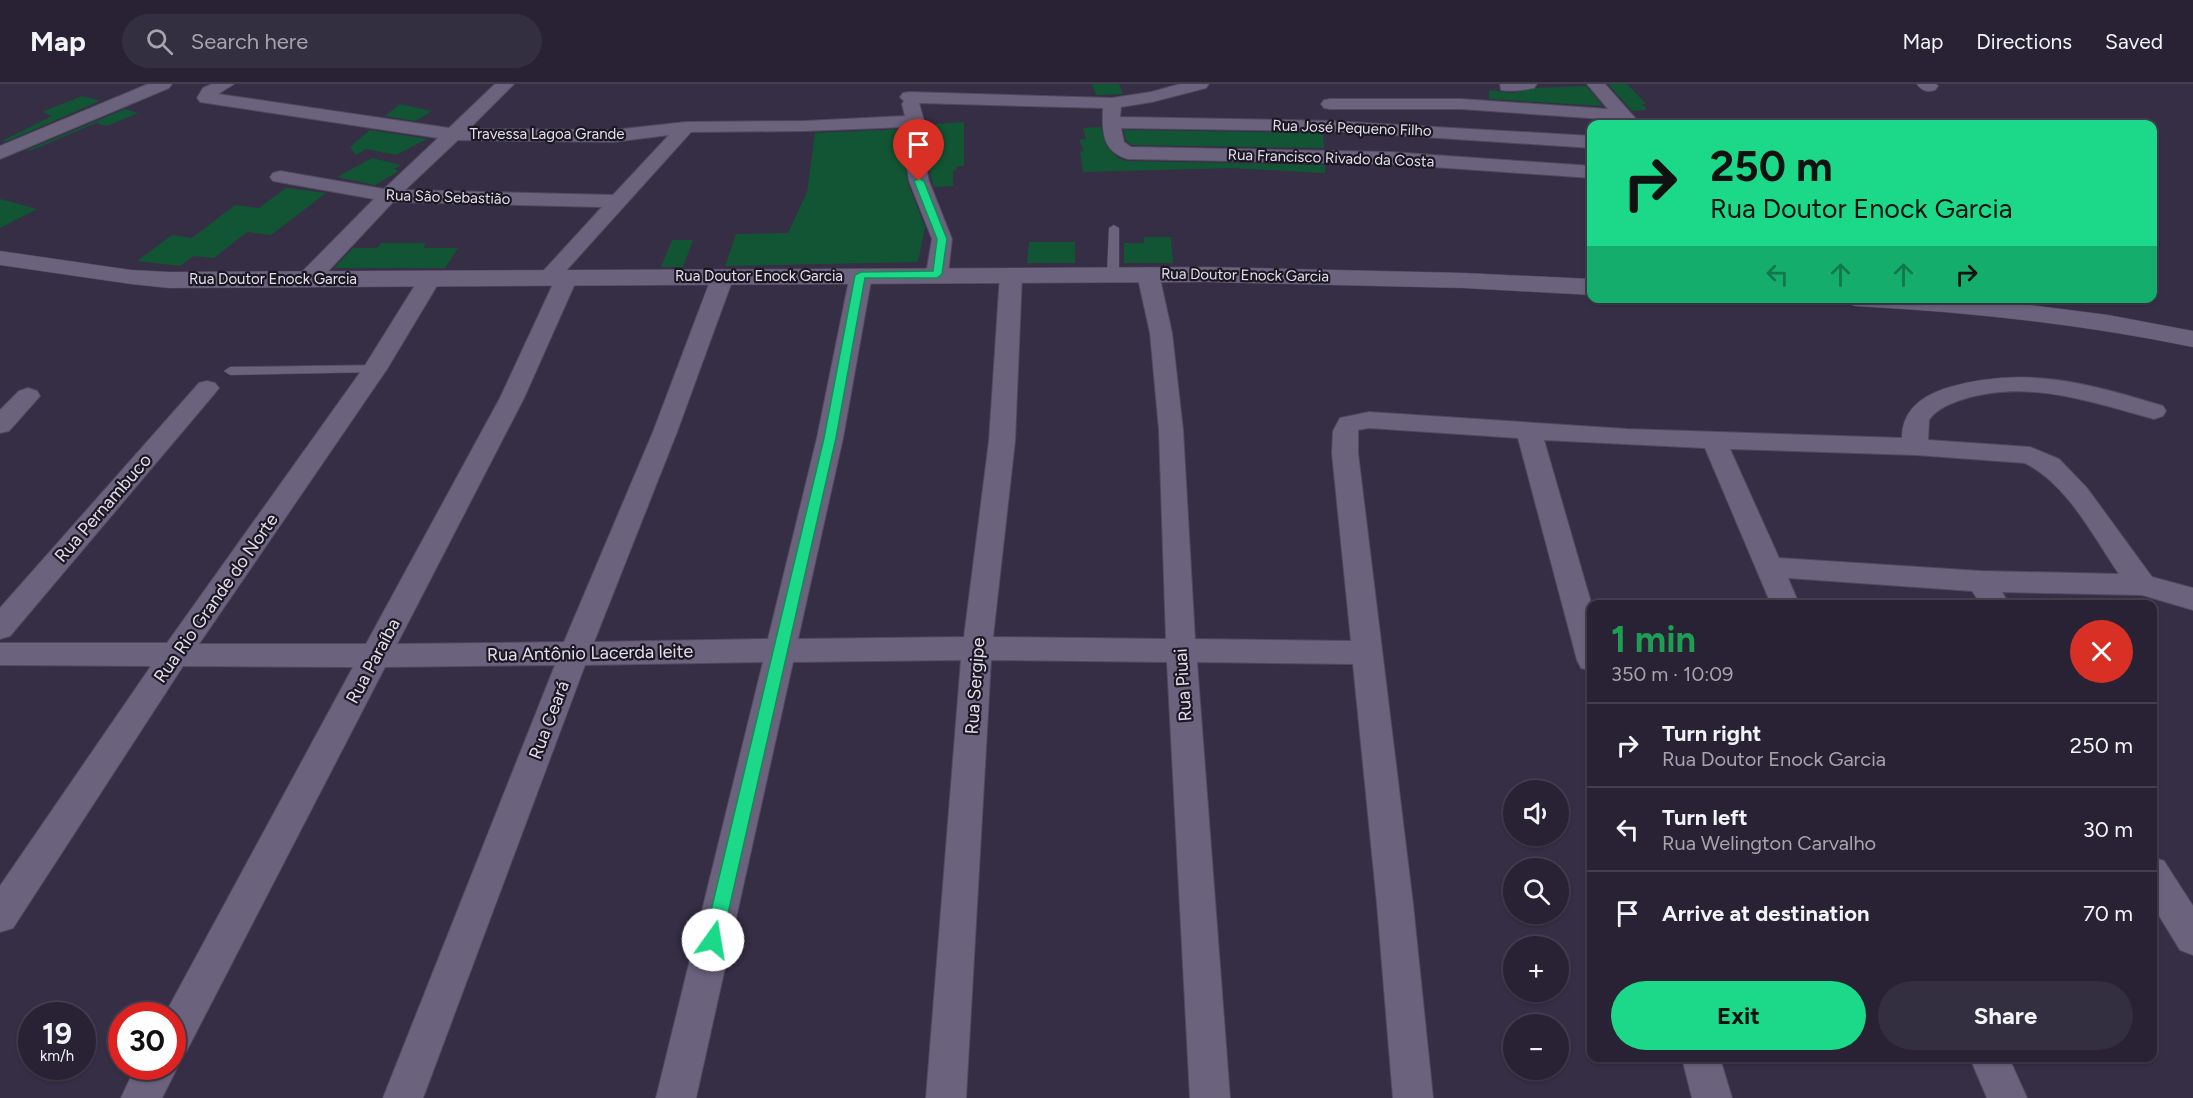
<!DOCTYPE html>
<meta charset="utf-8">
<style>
body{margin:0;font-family:Figtree,sans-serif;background:#342f40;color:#f1f3f6;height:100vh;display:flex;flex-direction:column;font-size:22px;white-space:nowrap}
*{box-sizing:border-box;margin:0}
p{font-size:20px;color:#a5a4ac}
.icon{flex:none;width:33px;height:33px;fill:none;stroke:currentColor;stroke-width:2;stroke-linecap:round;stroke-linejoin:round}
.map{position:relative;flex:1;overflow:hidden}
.side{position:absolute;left:1587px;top:516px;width:570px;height:462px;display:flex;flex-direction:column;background:#282234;border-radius:12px;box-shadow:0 2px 4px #0004,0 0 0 2px #443f4f}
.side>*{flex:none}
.banner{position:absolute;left:1587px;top:36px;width:570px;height:183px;border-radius:12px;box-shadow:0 2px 4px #0004,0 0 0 2px #443f4f;background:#1bd988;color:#111;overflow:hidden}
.buttons{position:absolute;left:1503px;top:696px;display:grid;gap:12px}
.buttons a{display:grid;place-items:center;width:66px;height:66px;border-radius:50%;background:#282234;box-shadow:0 2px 4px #0004,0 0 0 2px #443f4f;font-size:30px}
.speed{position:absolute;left:18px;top:918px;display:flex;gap:12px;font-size:30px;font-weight:700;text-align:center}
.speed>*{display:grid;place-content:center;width:78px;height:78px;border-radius:50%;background:#282234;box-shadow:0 2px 4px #0004,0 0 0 2px #443f4f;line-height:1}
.speed small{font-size:15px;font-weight:400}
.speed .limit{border:9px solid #d22;background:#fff;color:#111}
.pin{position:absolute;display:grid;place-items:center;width:51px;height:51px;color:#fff;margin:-62px -26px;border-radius:50% 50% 50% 0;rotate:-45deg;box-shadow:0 0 6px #0007}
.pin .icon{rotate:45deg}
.me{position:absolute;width:66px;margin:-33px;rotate:13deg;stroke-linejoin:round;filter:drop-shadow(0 0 4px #0008)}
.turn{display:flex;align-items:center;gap:21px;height:126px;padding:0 24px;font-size:27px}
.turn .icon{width:78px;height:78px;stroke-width:2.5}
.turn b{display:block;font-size:42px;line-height:51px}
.lanes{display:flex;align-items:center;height:57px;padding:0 24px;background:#0003;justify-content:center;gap:30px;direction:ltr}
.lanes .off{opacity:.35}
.round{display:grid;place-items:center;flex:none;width:63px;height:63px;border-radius:32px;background:#342f40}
.overview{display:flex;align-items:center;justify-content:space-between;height:102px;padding:0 24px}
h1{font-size:36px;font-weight:700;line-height:45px;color:#1e9e55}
.cta{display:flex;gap:12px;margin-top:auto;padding:12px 24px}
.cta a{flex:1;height:69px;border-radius:36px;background:#1bd988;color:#111;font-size:24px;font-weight:700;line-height:69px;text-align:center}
.cta a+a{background:#342f40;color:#f1f3f6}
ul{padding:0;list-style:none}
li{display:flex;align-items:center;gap:18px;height:84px;padding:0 24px;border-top:2px solid #443f4f}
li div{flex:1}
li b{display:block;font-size:22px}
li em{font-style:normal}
header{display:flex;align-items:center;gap:36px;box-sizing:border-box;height:84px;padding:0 30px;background:#282234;border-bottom:2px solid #443f4f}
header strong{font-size:28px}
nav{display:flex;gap:33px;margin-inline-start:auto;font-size:21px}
.search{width:420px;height:54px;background:#342f40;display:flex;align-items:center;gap:15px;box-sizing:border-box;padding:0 21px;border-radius:33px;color:#a5a4ac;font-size:22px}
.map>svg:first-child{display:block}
.building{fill:#125535}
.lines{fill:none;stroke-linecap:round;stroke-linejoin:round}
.lane-casing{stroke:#51495e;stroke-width:1}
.street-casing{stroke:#51495e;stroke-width:2}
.secondary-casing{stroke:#51495e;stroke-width:1}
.lane{fill:#6b627d;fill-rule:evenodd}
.street{fill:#6b627d;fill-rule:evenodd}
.secondary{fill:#6b627d;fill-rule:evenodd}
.route{fill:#1bd988;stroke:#128d58;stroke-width:1.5}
.labels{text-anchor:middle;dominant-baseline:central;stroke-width:4.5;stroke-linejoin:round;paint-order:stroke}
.far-street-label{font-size:15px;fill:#e3deee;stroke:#1c1823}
.street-label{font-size:18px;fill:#e3deee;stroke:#1c1823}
</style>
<header>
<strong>Map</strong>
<div class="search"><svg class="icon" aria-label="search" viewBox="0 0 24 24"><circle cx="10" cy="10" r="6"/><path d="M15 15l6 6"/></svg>Search here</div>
<nav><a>Map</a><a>Directions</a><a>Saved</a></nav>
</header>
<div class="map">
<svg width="2193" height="1014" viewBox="0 0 2193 1014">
<rect width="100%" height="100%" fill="#362e45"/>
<!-- building -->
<path class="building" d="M1092 0H1119L1123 10 1096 11Z
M1608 0H1627L1646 20H1642L1647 26 1632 27Z
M1586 2 1603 22 1489 15V6L1513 9 1537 4Z
M82 12 100 17 5 58 2 57 52 32 42 28Z
M400 20 432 27 415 37 385 32Z
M125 25 138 29 107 42 96 39 30 67 27 66Z
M964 38V82H957L956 86 953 87V102L934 103 926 75V41Z
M1101 43 1107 63 1118 74 1127 77 1325 81V89L1231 84 1083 88 1080 68 1084 67 1079 56 1086 55 1083 44Z
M904 45 907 97 925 143 918 178 725 182 736 150 788 149 807 108 815 49Z
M370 46 427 55 396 71 366 65 356 71 350 63Z
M1124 46 1323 49 1324 64 1132 61 1126 57Z
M372 74 401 81 394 85 399 87 375 101 337 93Z
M286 104 326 109 271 151 247 148 214 174 193 172 180 182 137 177 172 151 192 154 235 121 259 124Z
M0 115 37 125 0 144Z
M1144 153H1171L1173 179H1124V159H1144Z
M672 156H693L683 183H661Z
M1029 158H1075V179H1027Z
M381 159H426L423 164H458L445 184H334L353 164H377Z"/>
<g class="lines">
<!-- lane casing -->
<g class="lane-casing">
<path id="lane" d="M1114 141 1119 144V190L1113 193 1107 190 1109 144Z
M375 281 381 285 379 288 230 291 224 287 230 283Z"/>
</g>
<!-- street casing -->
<g class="street-casing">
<path id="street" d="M148 0H172L169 4 0 75V62Z
M212 0H234L218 10 449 44 495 0H514L469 45 613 46 686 38 805 37 905 32 902 20 904 17 900 13 903 9 909 8 1112 14 1151 8 1180 0H1209L1206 4 1152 18 1121 23 1120 33 1332 37 1592 52V64L1332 47 1121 44 1124 58 1131 63 1391 68 1592 82V94L1391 80 1128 75C1102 68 1102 47 1103 24L919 19 924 37V75L929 97 952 155 948 190 945 195 937 196 929 195 926 190 932 155 909 97 906 75V43L805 47 691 48 564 189 574 190 577 195 524 314 397 560 564 558 653 348 712 192 715 187 723 186 731 187 734 192 677 348 594 558 768 555 817 354 850 191 853 186 861 185 869 186 872 191 843 354 798 555 964 553 989 357 1000 191 1003 186 1011 185 1019 186 1022 191 1015 357 993 553 1166 555 1159 346 1150 249 1137 190 1140 185 1148 184 1156 185 1159 190 1172 249 1183 346 1195 555 1351 557 1332 369 1333 347 1340 334 1369 328 1627 345 1902 354C1902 326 1922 312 1947 304 2024 281 2088 299 2163 322L2166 327 2163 332 2154 335C2091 318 2029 295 1964 315 1951 319 1936 325 1929 336L1928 356 2030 363 2059 375 2087 404 2152 493 2193 504V526L2142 511 2002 508 2009 520H1981L1972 507 1788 494 1799 520H1771L1705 364 1544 356 1592 522V587L1581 584 1577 576 1518 354 1369 344 1358 346V369L1413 820 1433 1014H1393L1377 820 1353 580 1197 578 1230 1014H1190L1167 578 991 576 966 1014H926L961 576 793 578 696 1014H656L763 578 585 581 423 1014H383L555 581 385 583 186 968 174 973 178 982 162 1014H121L136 982H172V932H164L353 583 183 582 13 844 0 848V802L151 582 0 581V559H167L364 283 422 190 430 189 438 190 441 195 387 285 199 560H366L500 314 553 200H539L536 195 602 123 393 118 317 199 309 200 301 199 298 194 301 189 374 115 273 97 270 93 273 89 280 87 384 105 438 54 200 18 197 14 203 4ZM669 51 613 111 405 106 458 56 613 58ZM1730 365 1916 371 2025 379C2068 401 2093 452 2119 490L1981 487 1779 474Z
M1500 0H1537L1534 4C1524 6 1511 8 1501 6Z
M1587 0H1605L1636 35 1638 40H1622L1618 36 1461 25H1330L1324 24 1321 20 1324 16 1330 15H1461L1608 25Z
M1917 0H1936L1938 2 1935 6C1927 8 1922 7 1917 0Z
M207 297 215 299 219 304 215 309 10 552 0 555V524L199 299Z
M28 304 37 307 40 312 9 347 0 349V326L19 307Z
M2152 773 2164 777 2193 822V871L2180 866 2152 820Z
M1682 974H1720L1732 1014H1692Z
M1970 974H2009L2027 1014H1987Z"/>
</g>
<!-- secondary casing -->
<g class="secondary-casing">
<path id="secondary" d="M0 167 131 186 169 188 1208 183 1464 189 1592 195V211L1464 204 1208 198 169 204 131 200 0 181Z
M1843 214 1983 215 2108 231 2193 247V263C2081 240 1969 228 1855 222L1846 219Z"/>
</g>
<!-- lane -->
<use href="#lane" class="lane"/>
<!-- street -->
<use href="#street" class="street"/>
<!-- secondary -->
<use href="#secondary" class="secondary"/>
</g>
<!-- route -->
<path class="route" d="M919 94 924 97 947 155 942 190 937 194H865L836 354 722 856 719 861 713 864 707 861 704 856 824 354 855 191 861 188 933 187 937 155 914 97Z"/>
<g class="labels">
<!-- far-street labels -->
<g class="far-street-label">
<text transform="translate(1352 44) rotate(2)">Rua José Pequeno Filho</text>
<text x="547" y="50">Travessa Lagoa Grande</text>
<text transform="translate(1331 74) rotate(2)">Rua Francisco Rivado da Costa</text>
<text transform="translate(448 113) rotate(2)">Rua São Sebastião</text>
<text transform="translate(1245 191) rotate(1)">Rua Doutor Enock Garcia</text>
<text x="759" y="192">Rua Doutor Enock Garcia</text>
<text x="273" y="195">Rua Doutor Enock Garcia</text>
</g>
<!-- street labels -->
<g class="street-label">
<text transform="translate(103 424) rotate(-49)">Rua Pernambuco</text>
<text transform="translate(216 514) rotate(-55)">Rua Rio Grande do Norte</text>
<text transform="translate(590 569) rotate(-1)">Rua Antônio Lacerda leite</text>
<text transform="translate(373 577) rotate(-62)">Rua Paraíba</text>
<text transform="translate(1183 601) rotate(-94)">Rua Piuai</text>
<text transform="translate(975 602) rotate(-86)">Rua Sergipe</text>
<text transform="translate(549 636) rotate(-69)">Rua Ceará</text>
</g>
</g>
</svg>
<div class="buttons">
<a><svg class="icon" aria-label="sound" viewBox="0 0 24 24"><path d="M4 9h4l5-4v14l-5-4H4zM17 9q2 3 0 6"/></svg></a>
<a><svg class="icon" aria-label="search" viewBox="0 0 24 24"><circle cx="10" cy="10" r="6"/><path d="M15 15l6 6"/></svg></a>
<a>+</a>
<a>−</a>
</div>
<div class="speed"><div>19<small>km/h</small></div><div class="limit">30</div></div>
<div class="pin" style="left:919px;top:97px;background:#d93025"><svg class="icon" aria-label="arrive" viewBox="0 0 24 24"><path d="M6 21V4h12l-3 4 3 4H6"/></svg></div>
<svg class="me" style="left:713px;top:856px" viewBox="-20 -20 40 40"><circle r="19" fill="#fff"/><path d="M0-13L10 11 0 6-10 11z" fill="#1bd988"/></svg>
<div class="banner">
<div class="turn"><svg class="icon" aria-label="right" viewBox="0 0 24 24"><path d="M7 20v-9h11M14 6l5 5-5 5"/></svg><div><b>250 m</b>Rua Doutor Enock Garcia</div></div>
<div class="lanes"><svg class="icon off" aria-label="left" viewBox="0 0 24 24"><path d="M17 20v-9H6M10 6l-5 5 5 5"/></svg><svg class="icon off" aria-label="ahead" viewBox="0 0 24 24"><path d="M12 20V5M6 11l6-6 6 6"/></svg><svg class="icon off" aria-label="ahead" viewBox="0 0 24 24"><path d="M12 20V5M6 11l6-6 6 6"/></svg><svg class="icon" aria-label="right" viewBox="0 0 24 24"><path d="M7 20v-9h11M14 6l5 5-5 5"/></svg></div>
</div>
<section class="side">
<div class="overview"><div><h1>1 min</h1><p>350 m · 10:09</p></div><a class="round" style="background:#d93025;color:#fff"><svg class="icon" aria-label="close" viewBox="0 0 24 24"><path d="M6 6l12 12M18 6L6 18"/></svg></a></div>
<ul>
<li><svg class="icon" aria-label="right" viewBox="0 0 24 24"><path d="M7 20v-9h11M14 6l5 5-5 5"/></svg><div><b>Turn right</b><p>Rua Doutor Enock Garcia</p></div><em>250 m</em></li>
<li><svg class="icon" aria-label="left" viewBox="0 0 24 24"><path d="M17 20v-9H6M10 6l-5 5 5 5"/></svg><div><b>Turn left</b><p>Rua Welington Carvalho</p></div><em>30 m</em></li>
<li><svg class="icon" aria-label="arrive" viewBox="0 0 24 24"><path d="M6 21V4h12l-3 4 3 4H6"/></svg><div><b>Arrive at destination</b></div><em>70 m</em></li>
</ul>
<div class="cta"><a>Exit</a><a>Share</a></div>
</section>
</div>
